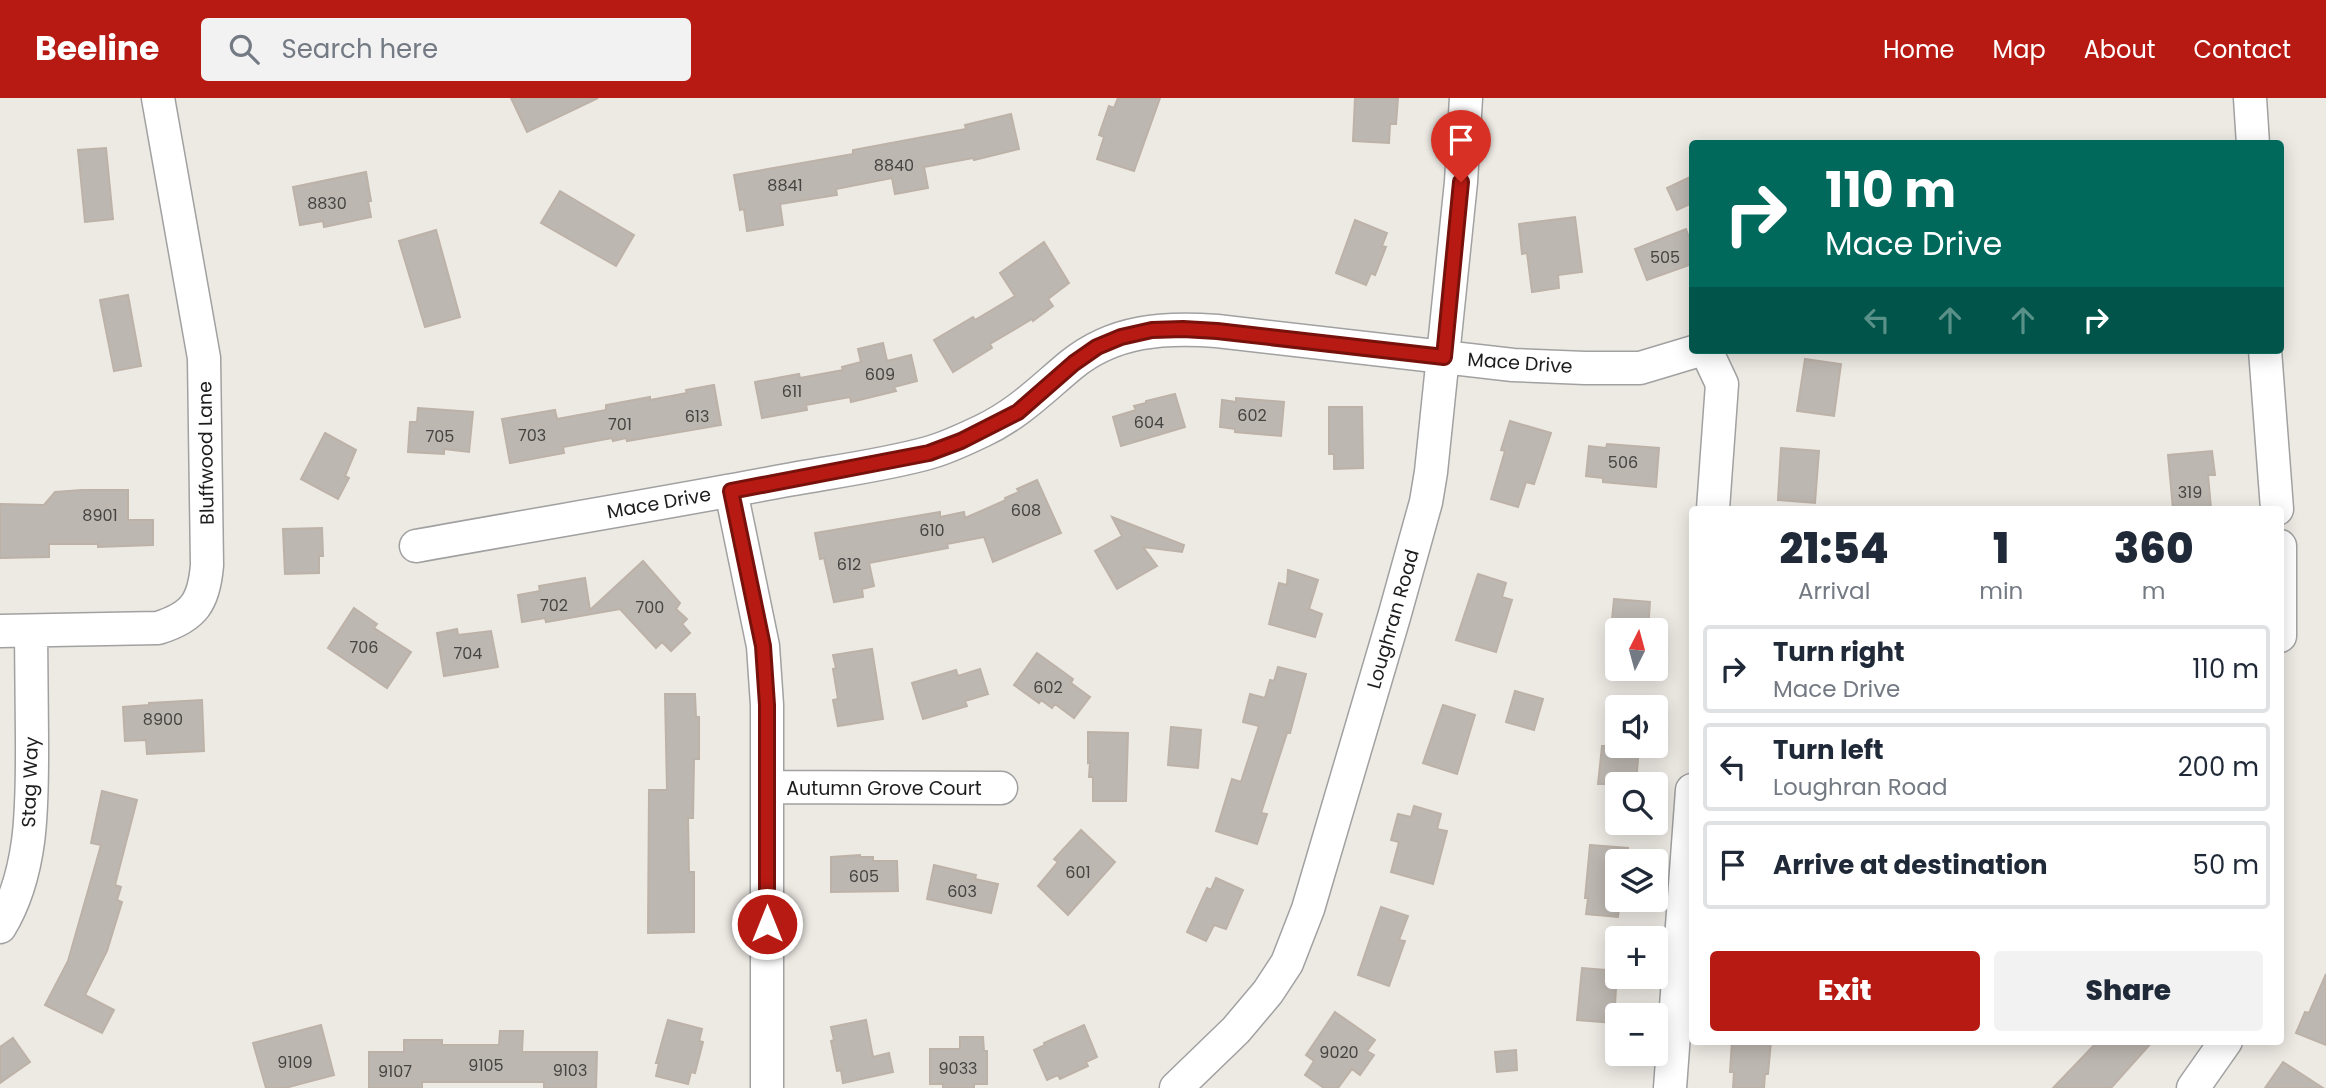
<!DOCTYPE html>
<meta charset="utf-8">
<style>
body{margin:0;font-family:Poppins,sans-serif;background:#f2f2f3;color:#1f2937;height:100vh;display:flex;flex-direction:column;font-size:26px;white-space:nowrap}
*{box-sizing:border-box;margin:0}
p{font-size:23px;color:#747a83}
.icon{flex:none;width:38px;height:38px;fill:none;stroke:currentColor;stroke-width:2;stroke-linecap:round;stroke-linejoin:round}
.map{position:relative;flex:1;overflow:hidden}
.details{position:absolute;left:1689px;top:408px;width:595px;height:539px;display:flex;flex-direction:column;background:#fff;border-radius:7px;box-shadow:0 4px 18px #0003}
.details>*{flex:none}
.guide{position:absolute;left:1689px;top:42px;width:595px;height:214px;border-radius:7px;box-shadow:0 4px 18px #0003;background:#00695c;color:#fff;overflow:hidden}
.needle{width:46px;rotate:6deg}
.buttons{position:absolute;left:1605px;top:520px;display:grid;gap:14px}
.buttons a{display:grid;place-items:center;width:63px;height:63px;border-radius:7px;background:#fff;box-shadow:0 4px 18px #0003;font-size:35px}
.pin{position:absolute;display:grid;place-items:center;width:60px;height:60px;color:#fff;margin:-72px -30px;border-radius:50% 50% 50% 0;rotate:-45deg;box-shadow:0 0 7px #0007}
.pin .icon{rotate:45deg}
.me{position:absolute;width:77px;margin:-38px;rotate:0deg;stroke-linejoin:round;filter:drop-shadow(0 0 5px #0008)}
.turn{display:flex;align-items:center;gap:24px;height:147px;padding:0 21px;font-size:32px}
.turn .icon{width:91px;height:91px;stroke-width:2.5}
.turn b{display:block;font-size:49px;line-height:60px}
.lanes{display:flex;align-items:center;height:66px;padding:0 21px;background:#0003;justify-content:center;gap:35px;direction:ltr}
.lanes .off{opacity:.35}
.eta{display:flex;justify-content:space-evenly;align-items:center;height:119px;text-align:center}
.eta b{font-size:42px;font-weight:800;line-height:49px}
.cta{display:flex;gap:14px;margin-top:auto;padding:14px 21px}
.cta a{flex:1;height:80px;border-radius:7px;background:#b71a13;color:#fff;font-size:28px;font-weight:800;line-height:80px;text-align:center}
.cta a+a{background:#f2f2f3;color:#1f2937}
ul{padding:0;list-style:none}
li{display:flex;align-items:center;gap:21px;height:88px;margin:0 14px 10px;padding:0 7px;border:4px solid #e0e1e3;border-radius:7px}
li div{flex:1}
li b{display:block;font-size:26px}
li em{font-style:normal}
header{display:flex;align-items:center;gap:42px;box-sizing:border-box;height:98px;padding:0 35px;background:#b71a13;color:#fff}
header strong{font-size:33px}
nav{display:flex;gap:38px;margin-inline-start:auto;font-size:24px}
.search{width:490px;height:63px;background:#f2f2f3;display:flex;align-items:center;gap:18px;box-sizing:border-box;padding:0 24px;border-radius:7px;color:#747a83;font-size:26px}
.map>svg:first-child{display:block}
.building{fill:#bdb7b1;stroke:#bdb2a8;stroke-width:2}
.lines{fill:none;stroke-linecap:round;stroke-linejoin:round}
.minor-casing{stroke:#a1a1a1;stroke-width:35}
.minor{stroke:#fff;stroke-width:32}
.route-casing{stroke:#77110c;stroke-width:18}
.route{stroke:#b71a13;stroke-width:12}
.labels{text-anchor:middle;dominant-baseline:central;stroke-width:7;stroke-linejoin:round;paint-order:stroke}
.number-label{font-size:16px;fill:#454442}
.street-label{font-size:19px;fill:#1d1d1d;stroke:#fff}
</style>
<header>
<strong>Beeline</strong>
<div class="search"><svg class="icon" aria-label="search" viewBox="0 0 24 24"><circle cx="10" cy="10" r="6"/><path d="M15 15l6 6"/></svg>Search here</div>
<nav><a>Home</a><a>Map</a><a>About</a><a>Contact</a></nav>
</header>
<div class="map">
<svg width="2326" height="990" viewBox="0 0 2326 990">
<rect width="100%" height="100%" fill="#edeae4"/>
<!-- building -->
<path class="building" d="M511 0H598L527 34Z
M1118 0H1160L1134 73 1097 61 1104 39 1099 37 1109 8 1114 10Z
M1355 0H1398L1396 26H1390L1389 45 1353 43Z
M1011 16 1019 51 974 62 973 60 924 69 928 90 895 96 892 80 836 91 837 97 780 106 783 127 747 133 744 111 740 112 734 77 853 56V52L966 31 965 27Z
M106 50 113 121 85 124 78 52Z
M366 74 371 103H368L371 119 324 129 323 123 300 127 293 89Z
M1692 78V105L1677 112 1667 90Z
M560 93 634 137 616 168 541 125Z
M1575 119 1582 174 1558 177 1559 190 1532 194 1527 155 1522 156 1519 126Z
M1355 122 1387 135 1382 148 1386 149 1375 177 1371 175 1366 187 1336 175Z
M1686 131 1692 148V166L1647 182 1635 151Z
M436 132 460 219 425 229 399 143Z
M1044 144 1069 185 1048 201 1053 208 1033 223 1032 221 990 246 992 250 953 274 934 242 973 219 975 222 1015 198 1000 175Z
M128 197 141 268 114 273 100 202Z
M883 245 887 263 911 257 917 283 894 289 896 293 851 304 850 299 806 307 807 312 762 320 755 284 799 276 800 280 843 272 842 269 861 264 858 251Z
M1805 261 1841 266 1834 318 1797 313Z
M714 287 721 327 627 343 626 340 613 343 612 340 563 349 564 355 510 365 502 321 555 312 557 321 606 312V307L650 299V302L687 295 686 292Z
M1175 296 1185 329 1121 348 1113 319 1136 312 1134 308 1146 305V303Z
M1236 300 1284 304 1281 338 1235 334V331L1220 329 1222 302 1236 304Z
M1329 309H1362L1363 370 1334 371V356H1329Z
M418 310 473 314 469 354 444 351V356L408 354 410 324H417Z
M1510 323 1551 335 1534 386 1526 384 1518 409 1491 401 1505 353 1501 352Z
M325 335 356 352 345 378 349 380 338 401 301 381Z
M1607 346 1659 350 1656 389 1603 384V380L1586 378 1589 348 1606 350Z
M1781 350 1819 353 1815 405 1778 402Z
M2212 353 2215 377H2208L2211 410 2173 411 2168 357Z
M1037 382 1061 435 993 464 984 439 947 446 948 450 869 465 874 488 862 491 863 499 834 504 824 460 820 461 815 435 940 414V419L964 414 965 420 1006 402 1005 400 1019 394 1017 391Z
M82 392H128V422H153V447L98 449V446H49V459L0 460V406L44 407 55 394Z
M1112 419 1184 447 1182 454 1143 449 1157 468 1117 491 1095 453 1122 438Z
M322 430 323 458H319V475L285 476 283 431Z
M643 463 680 505 676 511 687 521 682 526 690 535 671 553 662 544 656 550 620 511 546 524 545 520 522 524 518 497 540 493 539 488 585 480 590 512Z
M1288 472 1318 482 1309 511 1322 516 1315 539 1269 526 1279 485 1287 487Z
M1478 476 1506 485 1502 499 1512 502 1496 554 1456 542Z
M1614 501 1650 504 1648 532H1611Z
M354 510 377 526 374 530 411 554 387 590 328 550Z
M457 531 458 537 491 533 498 569 444 578 437 535Z
M872 551 883 621 838 628 833 602 838 601 833 571 836 570 833 557Z
M1037 555 1073 581 1071 585 1090 599 1074 620 1055 606 1052 610 1041 602 1039 605 1014 587Z
M1278 569 1306 576 1290 635H1287L1261 715 1267 716 1257 746 1216 733 1232 681 1241 684 1259 628 1243 624 1250 596 1265 600 1270 582 1274 583Z
M980 571 988 596 965 603 967 608 923 621 912 585 956 572 958 578Z
M1515 593 1543 601 1534 632 1506 624Z
M665 596H695L696 619H699V661H694L693 720H688L689 774H694V834L648 835 649 692H667Z
M202 602 204 653 147 656 146 642 125 643 123 609 149 607V605Z
M1443 607 1475 617 1457 676 1423 665Z
M1171 629 1201 632 1198 670 1168 667Z
M1088 634 1128 635 1126 703H1093V679H1089L1090 664 1088 665Z
M1602 648H1639L1636 686H1598Z
M102 693 137 702 115 787 121 789 117 802 122 804 107 853 85 897 114 912 102 935 45 907 68 863 101 747 91 745Z
M1414 708 1441 716 1437 731 1447 733 1433 786 1391 774 1399 744 1391 742 1398 716 1411 719Z
M1081 732 1115 764 1068 817 1038 788 1058 764 1054 761Z
M1590 747 1628 750 1627 763H1617V802H1624H1620L1618 819 1586 816 1588 800H1585Z
M860 757V759H873V763H897L898 793 831 794V759Z
M934 767 976 777 975 781 998 786 991 815 927 801Z
M1216 780 1243 792 1226 831 1214 827 1206 843 1187 834 1207 790 1211 792Z
M1381 809 1408 818 1399 842 1405 843 1389 888 1358 877Z
M1582 870 1617 873 1614 925 1577 922Z
M2326 876V947L2296 935 2305 914 2309 915Z
M1335 914 1375 942 1367 953 1374 957 1360 977 1352 971 1338 990H1324L1305 977 1314 963 1306 957Z
M668 922 702 931 699 943 703 944 695 975 691 974 688 986 656 978 659 965H656Z
M866 922 873 959 889 955 893 974 843 985 841 972 837 973 831 943 834 942 831 929Z
M321 927 334 977 285 990H266L253 945Z
M1084 927 1097 959 1086 964 1088 968 1060 981 1058 977 1047 982 1034 952 1045 947 1044 945Z
M500 933H523L522 954H597L596 990H544V984H422V990H369V954H404V942H442V947H499Z
M960 939H983L984 953H987V986H974V990H943V986H930V951H960Z
M13 940 30 964 0 985V949Z
M1732 943H1771L1768 976H1765L1764 990H1733L1734 974H1730Z
M2098 943H2153L2111 990H2053Z
M1516 952 1517 972 1497 974 1495 954Z
M2283 964 2323 990H2265Z"/>
<g class="lines">
<!-- minor casing -->
<g class="minor-casing">
<path id="minor" d="M2250 0 2253 46
M1706 252 1722 286 1713 411
M2265 252 2277 411
M731 393 763 548 767 607V990
M416 448C538 426 660 406 782 383 830 374 881 368 928 355 947 350 965 341 982 333 1018 316 1041 292 1071 267 1114 232 1164 229 1217 233L1513 267 1585 270H1640L1700 252
M2280 448V538
M0 533 158 530C194 519 204 504 207 467L204 260 158 0
M767 689 1001 690
M0 829C34 773 32 704 32 641 32 605 31 569 31 533
M1176 990 1236 932 1268 894 1287 865 1308 811 1394 519 1426 404 1431 374 1461 84 1466 0
M1670 990 1692 692
M2193 990 2226 943"/>
</g>
<!-- minor -->
<use href="#minor" class="minor"/>
</g>
<g class="lines">
<!-- route casing -->
<g class="route-casing">
<path id="route" d="M767 826V607L763 548 731 393 929 355 961 343 1018 314 1074 265 1097 249 1121 239 1152 232 1183 231 1217 233 1444 259 1461 84"/>
</g>
<!-- route -->
<use href="#route" class="route"/>
</g>
<g class="labels">
<!-- number labels -->
<g class="number-label">
<text x="894" y="67">8840</text>
<text x="785" y="87">8841</text>
<text x="327" y="105">8830</text>
<text x="1665" y="159">505</text>
<text x="880" y="276">609</text>
<text x="792" y="293">611</text>
<text x="1252" y="317">602</text>
<text x="697" y="318">613</text>
<text x="1149" y="324">604</text>
<text x="620" y="326">701</text>
<text x="532" y="337">703</text>
<text x="440" y="338">705</text>
<text x="1623" y="364">506</text>
<text x="2190" y="394">319</text>
<text x="1026" y="412">608</text>
<text x="100" y="417">8901</text>
<text x="932" y="432">610</text>
<text x="849" y="466">612</text>
<text x="554" y="507">702</text>
<text x="650" y="509">700</text>
<text x="364" y="549">706</text>
<text x="468" y="555">704</text>
<text x="1048" y="589">602</text>
<text x="163" y="621">8900</text>
<text x="1078" y="774">601</text>
<text x="864" y="778">605</text>
<text x="962" y="793">603</text>
<text x="1339" y="954">9020</text>
<text x="295" y="964">9109</text>
<text x="486" y="967">9105</text>
<text x="958" y="970">9033</text>
<text x="570" y="972">9103</text>
<text x="395" y="973">9107</text>
</g>
<!-- street labels -->
<g class="street-label">
<text transform="translate(1520 265) rotate(4)">Mace Drive</text>
<text transform="translate(206 355) rotate(-91)">Bluffwood Lane</text>
<text transform="translate(659 405) rotate(-10)">Mace Drive</text>
<text transform="translate(1393 521) rotate(-74)">Loughran Road</text>
<text transform="translate(30 684) rotate(-88)">Stag Way</text>
<text x="884" y="690">Autumn Grove Court</text>
</g>
</g>
</svg>
<div class="buttons">
<a><svg class="needle" viewBox="-14 -14 28 28"><path d="M0-13l5 13h-10z" fill="#e53935"/><path d="M0 13l5-13h-10z" fill="#747a83"/></svg></a>
<a><svg class="icon" aria-label="sound" viewBox="0 0 24 24"><path d="M4 9h4l5-4v14l-5-4H4zM17 9q2 3 0 6"/></svg></a>
<a><svg class="icon" aria-label="search" viewBox="0 0 24 24"><circle cx="10" cy="10" r="6"/><path d="M15 15l6 6"/></svg></a>
<a><svg class="icon" aria-label="layers" viewBox="0 0 24 24"><path d="M12 4l9 5-9 5-9-5zM3 14l9 5 9-5"/></svg></a>
<a>+</a>
<a>−</a>
</div>
<div class="pin" style="left:1461px;top:84px;background:#d93025"><svg class="icon" aria-label="arrive" viewBox="0 0 24 24"><path d="M6 21V4h12l-3 4 3 4H6"/></svg></div>
<svg class="me" style="left:767px;top:826px" viewBox="-20 -20 40 40"><circle r="17" fill="#b71a13" stroke="#fff" stroke-width="3"/><path d="M0-11L8 9 0 5-8 9z" fill="#fff"/></svg>
<div class="guide">
<div class="turn"><svg class="icon" aria-label="right" viewBox="0 0 24 24"><path d="M7 20v-9h11M14 6l5 5-5 5"/></svg><div><b>110 m</b>Mace Drive</div></div>
<div class="lanes"><svg class="icon off" aria-label="left" viewBox="0 0 24 24"><path d="M17 20v-9H6M10 6l-5 5 5 5"/></svg><svg class="icon off" aria-label="ahead" viewBox="0 0 24 24"><path d="M12 20V5M6 11l6-6 6 6"/></svg><svg class="icon off" aria-label="ahead" viewBox="0 0 24 24"><path d="M12 20V5M6 11l6-6 6 6"/></svg><svg class="icon" aria-label="right" viewBox="0 0 24 24"><path d="M7 20v-9h11M14 6l5 5-5 5"/></svg></div>
</div>
<section class="details">
<div class="eta">
<div><b>21:54</b><p>Arrival</p></div>
<div><b>1</b><p>min</p></div>
<div><b>360</b><p>m</p></div>
</div>
<ul>
<li><svg class="icon" aria-label="right" viewBox="0 0 24 24"><path d="M7 20v-9h11M14 6l5 5-5 5"/></svg><div><b>Turn right</b><p>Mace Drive</p></div><em>110 m</em></li>
<li><svg class="icon" aria-label="left" viewBox="0 0 24 24"><path d="M17 20v-9H6M10 6l-5 5 5 5"/></svg><div><b>Turn left</b><p>Loughran Road</p></div><em>200 m</em></li>
<li><svg class="icon" aria-label="arrive" viewBox="0 0 24 24"><path d="M6 21V4h12l-3 4 3 4H6"/></svg><div><b>Arrive at destination</b></div><em>50 m</em></li>
</ul>
<div class="cta"><a>Exit</a><a>Share</a></div>
</section>
</div>
